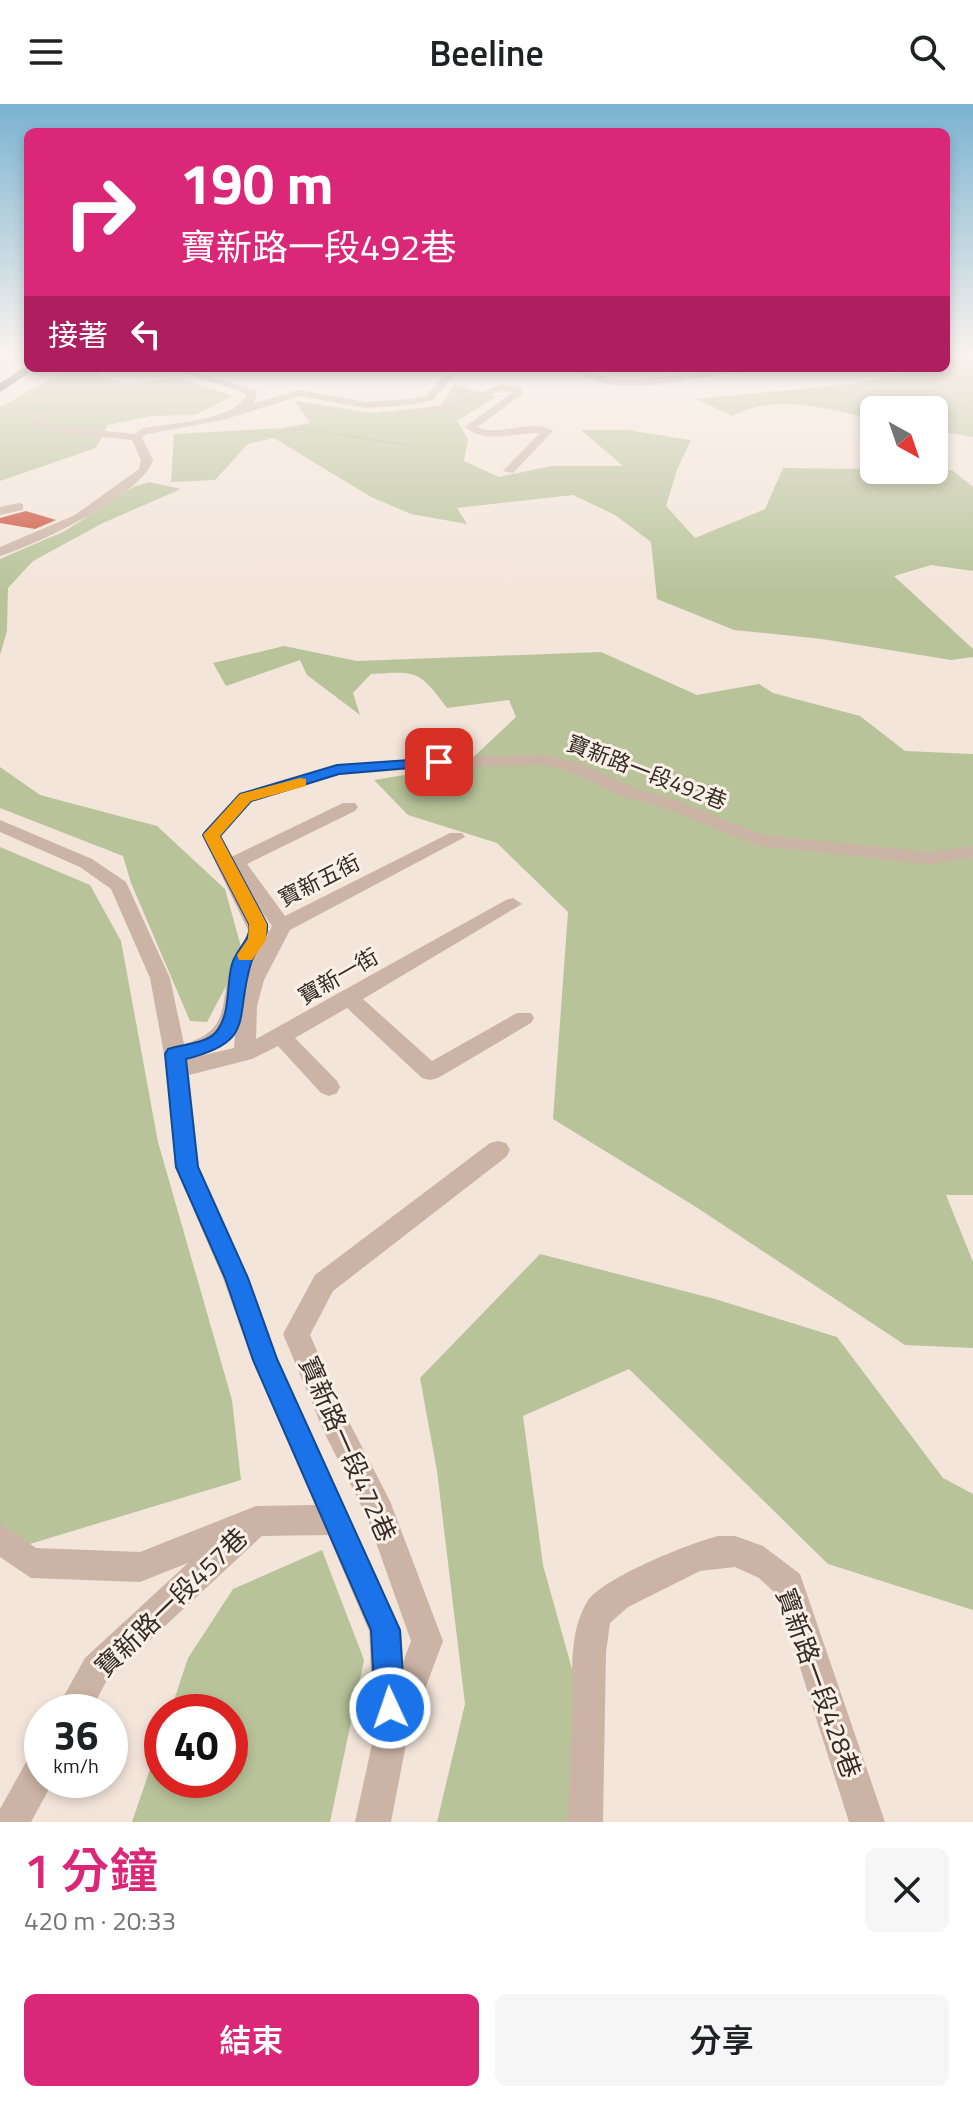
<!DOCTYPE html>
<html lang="zh-TW">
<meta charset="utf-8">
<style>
body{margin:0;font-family:"Titillium Web","Noto Sans TC",sans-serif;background:#f6f6f6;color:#202124;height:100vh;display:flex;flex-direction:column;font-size:30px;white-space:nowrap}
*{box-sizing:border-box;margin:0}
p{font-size:26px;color:#757577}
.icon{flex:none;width:44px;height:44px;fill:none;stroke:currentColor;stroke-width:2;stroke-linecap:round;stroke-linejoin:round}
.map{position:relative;height:1718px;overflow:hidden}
.sheet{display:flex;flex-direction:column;background:#fff;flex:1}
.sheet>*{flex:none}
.top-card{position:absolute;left:24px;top:24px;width:926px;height:244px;border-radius:12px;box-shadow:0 4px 12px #0003;background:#db2777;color:#fff;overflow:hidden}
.needle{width:52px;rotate:140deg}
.buttons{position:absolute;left:860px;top:292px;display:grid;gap:16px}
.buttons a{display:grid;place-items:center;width:88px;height:88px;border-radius:12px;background:#fff;box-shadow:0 4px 12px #0003;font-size:40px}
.speed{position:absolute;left:24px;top:1590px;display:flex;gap:16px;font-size:40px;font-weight:700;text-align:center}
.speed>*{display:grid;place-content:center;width:104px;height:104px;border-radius:50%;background:#fff;box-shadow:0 4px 12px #0003;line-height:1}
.speed small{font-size:20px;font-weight:400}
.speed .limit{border:12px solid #d22;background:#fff;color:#111}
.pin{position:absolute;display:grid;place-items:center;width:68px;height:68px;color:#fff;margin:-34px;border-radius:16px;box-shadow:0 4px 12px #0006}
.me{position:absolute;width:88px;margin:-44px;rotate:357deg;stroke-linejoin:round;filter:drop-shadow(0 0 6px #0008)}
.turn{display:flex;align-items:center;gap:28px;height:168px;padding:0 24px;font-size:36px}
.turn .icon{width:104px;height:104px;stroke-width:2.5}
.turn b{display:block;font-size:56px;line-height:68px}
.then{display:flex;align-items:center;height:76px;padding:0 24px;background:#0003;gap:16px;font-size:30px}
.round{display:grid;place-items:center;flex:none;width:84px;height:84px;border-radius:12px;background:#f6f6f6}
.summary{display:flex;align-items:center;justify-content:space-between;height:136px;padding:0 24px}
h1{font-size:48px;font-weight:600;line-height:60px;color:#db2777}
.cta{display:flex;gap:16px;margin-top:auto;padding:16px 24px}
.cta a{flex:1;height:92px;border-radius:12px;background:#db2777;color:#fff;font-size:32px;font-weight:600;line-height:92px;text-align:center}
.cta a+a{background:#f6f6f6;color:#202124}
header{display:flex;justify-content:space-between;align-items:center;height:104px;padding:0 24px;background:#fff;font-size:36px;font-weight:600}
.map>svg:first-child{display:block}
.green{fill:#b8c39a}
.building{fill:#cc5540}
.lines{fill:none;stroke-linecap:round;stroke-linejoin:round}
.path{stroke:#b79d90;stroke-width:2;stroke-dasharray:2 2;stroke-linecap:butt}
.minor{fill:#cbb4a6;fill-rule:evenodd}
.highway{fill:#58443e;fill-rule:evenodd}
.route{fill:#1a73e8;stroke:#114b97;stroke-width:2}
.slow{fill:#f59e0b}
.labels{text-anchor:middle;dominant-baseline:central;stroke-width:6;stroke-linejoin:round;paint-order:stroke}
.street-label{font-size:22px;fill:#372b27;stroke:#faf0e7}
.near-street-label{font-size:26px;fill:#372b27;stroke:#faf0e7}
</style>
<header><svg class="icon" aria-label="menu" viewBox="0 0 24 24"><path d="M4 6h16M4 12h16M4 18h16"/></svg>Beeline<svg class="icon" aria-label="search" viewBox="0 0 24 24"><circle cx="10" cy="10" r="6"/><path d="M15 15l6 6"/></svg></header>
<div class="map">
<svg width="973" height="1718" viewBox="0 0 973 1718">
<rect width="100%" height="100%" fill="#f3e5da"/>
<!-- green -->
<path class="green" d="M973 254V333L934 326V306H874V315C829 306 776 288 733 312L696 295 853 280 925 264H946V259Z
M70 264H99L100 271 127 280 178 274 233 292 195 311 150 312 108 321 96 344 0 377V303Z
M454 281 497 292 457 317 468 335 464 357 499 373 551 362H623L581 326H627L691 336 677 366 666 402 695 434 765 405 783 364 952 366 973 383V467L931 461 894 472 973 545V553L951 556 822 535 734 526 657 495 651 438 615 411 573 391 457 404 467 420 411 410 371 393 274 334 248 340 215 376 171 378 174 330 283 324 310 319 295 297 372 309 441 302Z
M149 378 181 385 103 419 33 457 8 484 7 527 0 551V455L65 427 133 383Z
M284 542 357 557 601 548 697 591 759 580 773 589 860 612 905 647 973 650V1091H946L973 1158V1244L905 1241 696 1103 553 1015 568 808 497 739 408 711 374 676 465 661 516 613 509 596 447 604C419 566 417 567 371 570L353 589 360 611 307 571 300 556 226 582 213 559Z
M0 663 40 691 157 722 225 785 243 850 207 918 190 917 131 779 123 752 0 704Z
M0 743 90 781 121 837 158 1038 232 1296 241 1376 0 1449Z
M540 1150 715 1195 837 1233 943 1374 973 1390V1506L828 1460 629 1265 523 1312 543 1461 592 1637 570 1718H437L465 1600 437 1367 420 1274Z
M322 1446 364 1556 330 1718H132L162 1630V1676H230V1608H170L188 1554 233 1485Z"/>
<!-- building -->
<path class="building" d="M26 407 56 416 35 425 0 419V414Z"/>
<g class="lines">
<!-- path -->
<path class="path" d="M247 327 271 332 286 326 305 325 412 342"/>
<!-- minor -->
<path class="minor" d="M169 264H184L257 287 254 299 300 286 365 298 410 295 426 292 444 271 440 264H450L454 271 433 296 410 301 365 304 300 292 223 316 147 330 142 334 153 356C143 391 35 441 0 452V443L75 411 139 365 141 356 132 336 56 328 33 321 35 309H43V317L57 322 134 330 144 324C171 319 235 317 247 290Z
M569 264H582L612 275 631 276 732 264H815L810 267C783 268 755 267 728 270 678 275 614 298 569 264Z
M500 281 522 284 523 290 477 323C501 334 530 313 553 327L513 369 503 367 540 329C515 328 486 341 465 323L513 288 501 287 454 305 411 311 406 308 448 300Z
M19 399 23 400V406L0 411V403Z
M545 651 582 660 634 684 676 696 762 731 929 748 973 742V754L929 760 759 742 664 704 622 692 570 668 545 661 439 663 339 671 252 698 220 732 231 753 343 699H355L358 703 355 707 247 760 285 812 450 729H462L465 733 290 826 264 876 257 902 256 935 506 796 513 794 522 800 363 895 432 957 517 909H531L534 914 531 919 438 974 430 976 422 974 347 904 295 934 337 977 340 983 337 989 329 992 321 989 278 942 252 955 189 971 199 1063 249 1174 278 1255 401 1526 403 1558 411 1537 367 1413 325 1330 283 1230 315 1171 490 1039 498 1037 506 1039 510 1046 506 1053 333 1187 310 1231 345 1310 390 1397 443 1537 408 1630 391 1718H355L374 1631 369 1527 328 1431 262 1432 107 1576 90 1608H55L85 1554 188 1459 140 1478 31 1474 0 1453V1419L36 1444 140 1448 256 1402 315 1401 252 1256 223 1174 175 1063 167 966 150 874 111 785 80 763 0 728V716L92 755 126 778 170 874 184 940C232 926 219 901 231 861 234 849 244 839 249 828L202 731 240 690 337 661 439 653ZM250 791 272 822 250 864 269 828ZM235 930 234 944 187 955 221 943Z
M718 1432H735L763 1442 800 1470 885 1718H849L777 1491 759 1474 735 1463 700 1467 628 1503 610 1519 606 1548 603 1718H567C569 1681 571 1644 572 1607 573 1571 568 1530 587 1498 600 1475 690 1439 718 1432Z
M42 1646V1676H54L31 1718H0V1705L30 1651Z"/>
<!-- highway -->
<path class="highway" d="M27 262 37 264 0 288V279Z"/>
</g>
<!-- sky -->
<linearGradient id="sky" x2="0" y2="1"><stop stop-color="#7bb3d1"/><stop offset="0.51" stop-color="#faf3ee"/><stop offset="1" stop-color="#faf3ee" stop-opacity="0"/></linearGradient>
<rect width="973" height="488" fill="url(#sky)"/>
<!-- route -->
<path class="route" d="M439 654 444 655V661L339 670 251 697 220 732 267 820C269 835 255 845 251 859 234 915 257 937 186 955L198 1063 248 1174 277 1255 400 1526 405 1604 400 1615 390 1619 379 1615 375 1604 371 1526 253 1256 225 1174 176 1063 165 950 168 945C182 940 206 940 216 928 231 910 226 881 232 860 236 845 252 835 249 820L203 731 205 728 240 690 337 661Z"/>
<!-- slow -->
<path class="slow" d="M300 674 306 675V682L251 697 220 732 267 820 266 836 252 856H239L237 851 248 835 249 820 203 731 240 690Z"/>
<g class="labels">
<!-- street labels -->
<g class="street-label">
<text transform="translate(647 668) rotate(21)">寶新路一段492巷</text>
<text transform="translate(319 776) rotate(-27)">寶新五街</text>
<text transform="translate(338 872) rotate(-30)">寶新一街</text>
</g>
<!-- near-street labels -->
<g class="near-street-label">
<text transform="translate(348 1345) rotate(66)">寶新路一段472巷</text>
<text transform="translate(171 1498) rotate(-44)">寶新路一段457巷</text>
<text transform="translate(819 1579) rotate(70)">寶新路一段428巷</text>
</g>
</g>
</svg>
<div class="buttons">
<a><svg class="needle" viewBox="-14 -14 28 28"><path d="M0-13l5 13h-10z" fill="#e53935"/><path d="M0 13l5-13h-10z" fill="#757577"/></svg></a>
</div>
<div class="speed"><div>36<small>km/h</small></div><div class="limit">40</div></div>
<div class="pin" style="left:439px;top:658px;background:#d93025"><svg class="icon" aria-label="arrive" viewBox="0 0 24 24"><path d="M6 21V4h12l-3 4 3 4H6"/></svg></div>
<svg class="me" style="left:390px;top:1604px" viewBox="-20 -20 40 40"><circle r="17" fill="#1a73e8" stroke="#fff" stroke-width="3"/><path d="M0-11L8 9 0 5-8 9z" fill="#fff"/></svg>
<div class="top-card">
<div class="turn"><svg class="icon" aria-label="right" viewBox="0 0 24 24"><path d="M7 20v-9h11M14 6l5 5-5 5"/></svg><div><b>190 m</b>寶新路一段492巷</div></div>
<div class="then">接著<svg class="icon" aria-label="left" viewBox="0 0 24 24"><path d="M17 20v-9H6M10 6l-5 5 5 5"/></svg></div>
</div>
</div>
<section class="sheet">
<div class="summary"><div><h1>1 分鐘</h1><p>420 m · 20:33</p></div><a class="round"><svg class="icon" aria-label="close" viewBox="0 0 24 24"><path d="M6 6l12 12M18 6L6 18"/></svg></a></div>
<div class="cta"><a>結束</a><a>分享</a></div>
</section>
